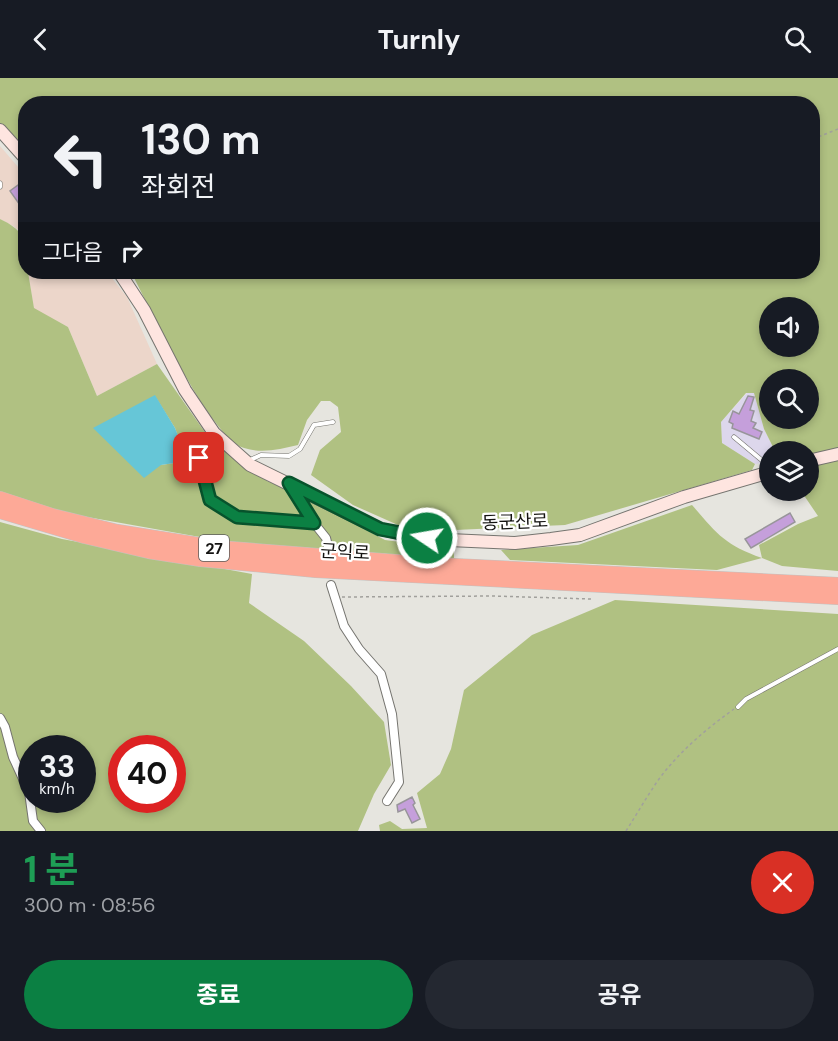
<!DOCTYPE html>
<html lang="ko">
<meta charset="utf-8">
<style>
body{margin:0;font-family:"DM Sans","Noto Sans KR",sans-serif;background:#242831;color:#f1f3f6;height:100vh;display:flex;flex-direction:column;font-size:22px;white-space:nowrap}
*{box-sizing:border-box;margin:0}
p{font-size:20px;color:#9ea1a6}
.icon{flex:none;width:33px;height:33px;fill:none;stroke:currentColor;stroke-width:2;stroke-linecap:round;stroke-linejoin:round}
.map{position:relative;height:753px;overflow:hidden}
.drawer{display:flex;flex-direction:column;background:#171b24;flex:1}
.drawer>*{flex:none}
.hud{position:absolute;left:18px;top:18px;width:802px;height:183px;border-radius:24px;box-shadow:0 3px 9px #0003;background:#171b24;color:#f1f3f6;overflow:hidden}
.controls{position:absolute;left:759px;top:219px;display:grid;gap:12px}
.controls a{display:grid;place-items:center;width:60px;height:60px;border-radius:50%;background:#171b24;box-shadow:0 3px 9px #0003;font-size:30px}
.speed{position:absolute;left:18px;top:657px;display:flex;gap:12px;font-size:30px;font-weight:700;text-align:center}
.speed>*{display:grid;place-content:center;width:78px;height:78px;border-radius:50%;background:#171b24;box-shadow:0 3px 9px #0003;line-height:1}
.speed small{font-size:15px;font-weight:400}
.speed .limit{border:9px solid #d22;background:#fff;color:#111}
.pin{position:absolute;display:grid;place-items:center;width:51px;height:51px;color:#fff;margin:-26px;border-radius:12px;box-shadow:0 3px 9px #0006}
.me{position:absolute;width:66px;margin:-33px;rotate:282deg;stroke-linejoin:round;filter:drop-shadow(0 0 4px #0008)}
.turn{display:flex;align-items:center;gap:21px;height:126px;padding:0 24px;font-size:27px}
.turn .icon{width:78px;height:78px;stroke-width:2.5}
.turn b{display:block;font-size:42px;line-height:51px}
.then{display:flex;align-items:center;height:57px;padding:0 24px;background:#0003;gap:12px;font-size:22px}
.round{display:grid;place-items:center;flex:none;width:63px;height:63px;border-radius:32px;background:#242831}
.head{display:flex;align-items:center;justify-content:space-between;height:102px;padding:0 24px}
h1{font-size:36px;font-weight:700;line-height:45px;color:#1e9e55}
.button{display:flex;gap:12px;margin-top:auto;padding:12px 24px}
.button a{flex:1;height:69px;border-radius:36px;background:#0b8043;color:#fff;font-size:24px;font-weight:700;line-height:69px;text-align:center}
.button a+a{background:#242831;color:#f1f3f6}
header{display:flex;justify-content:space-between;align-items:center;height:78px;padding:0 24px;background:#171b24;font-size:27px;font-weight:700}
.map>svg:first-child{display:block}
.commercial{fill:#ddd7ec}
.industrial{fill:#ecd6ca}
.green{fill:#b0c182;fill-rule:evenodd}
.water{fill:#66c6d7}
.building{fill:#c59fdb;stroke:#98959a;stroke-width:1.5}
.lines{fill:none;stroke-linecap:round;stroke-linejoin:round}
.lane-casing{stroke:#75746f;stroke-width:5}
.street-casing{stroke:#75746f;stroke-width:10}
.secondary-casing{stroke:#75746f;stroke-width:14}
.highway-casing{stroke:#c2c2c1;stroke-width:16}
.path{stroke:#a1a09c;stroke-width:1.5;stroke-dasharray:3 3;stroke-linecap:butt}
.lane{stroke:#fff;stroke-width:4}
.street{stroke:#fff;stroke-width:8}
.secondary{stroke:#fee5e0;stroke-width:12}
.highway{stroke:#fda997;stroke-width:15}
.route-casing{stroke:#07532c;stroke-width:15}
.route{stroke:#0b8043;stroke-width:10}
.labels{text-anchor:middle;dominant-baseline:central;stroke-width:4.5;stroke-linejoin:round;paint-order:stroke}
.shield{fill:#fff;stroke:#5a5a58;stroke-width:1.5}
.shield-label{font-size:16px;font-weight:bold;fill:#141311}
.street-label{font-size:18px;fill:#141311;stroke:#fff}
</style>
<header><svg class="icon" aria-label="back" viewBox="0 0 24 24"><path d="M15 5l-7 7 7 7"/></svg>Turnly<svg class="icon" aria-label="search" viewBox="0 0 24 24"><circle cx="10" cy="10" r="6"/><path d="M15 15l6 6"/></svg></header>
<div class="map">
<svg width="838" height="753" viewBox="0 0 838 753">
<rect width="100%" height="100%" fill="#e6e5df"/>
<!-- commercial -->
<path class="commercial" d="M747 315H754L764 351 775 373 770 374 769 384 755 386 722 365 721 344Z"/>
<!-- industrial -->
<path class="industrial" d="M0 68 25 97V178L22 155 13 148 0 141Z
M28 194H107L127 219 157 286 97 318 68 249 34 231Z"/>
<!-- green -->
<path class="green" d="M0 0H838V493L782 488 762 480 717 492 510 482 501 472 578 467 692 427C717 456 725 467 762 480L759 467 798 446 818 438 801 413 808 412V374L775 373 764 351 754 315H746L721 344 722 365 755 386 752 392 565 447 455 452 398 447 353 427 311 397 320 372 341 354 338 329 330 323H321L307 342 298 367C280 371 262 376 244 370 210 360 149 228 131 194H813V26H26L25 75 0 46ZM770 230H808V268H770ZM770 302H808V340H770Z
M0 141C28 154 25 165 26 194H28L34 230 68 249 97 318 157 286 209 360 267 403 314 424 385 462 454 471V481L228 464 31 429 0 417ZM155 318 175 350 187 383 161 387Z
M0 444 62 461 252 496 249 525 304 563 351 608 384 644 391 687 374 716 358 753H0ZM32 670H82V722H32ZM122 670H172V722H122Z
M615 522 838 536V753H380L379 747 390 743 402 751 427 750 417 715 440 696 451 671 464 612 532 557Z"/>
<!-- water -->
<path class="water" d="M155 317 175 350 188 383 161 387 144 400 93 350Z"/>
<!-- building -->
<path class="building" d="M18 107 22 113 26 111V127L22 130 10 113Z
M748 318 754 319 750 332 754 333 751 343 756 345 753 350 762 354 759 361 732 350 733 346 729 344 733 333 739 336Z
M790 435 795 444 751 470 745 461Z
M412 719 415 725 413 727 420 741 412 745 405 731 398 734 397 727Z"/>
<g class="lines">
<!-- lane casing -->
<g class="lane-casing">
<path id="lane" d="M0 105V109
M734 359 770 389
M199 380 210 422 237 439 313 445
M250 382 261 377 289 378 300 371 314 347 333 344
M738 629 746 621 838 571"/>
</g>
<!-- street casing -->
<g class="street-casing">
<path id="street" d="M291 408 306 435 326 460 328 468
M331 507 344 548 359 571 381 596 392 636 399 704 387 723
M0 640 5 649 13 679 29 714 33 743 41 753"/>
</g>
<!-- secondary casing -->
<g class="secondary-casing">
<path id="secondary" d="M0 52 26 81
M119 194 144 232 185 312 214 355 250 387 380 451 427 461 515 465 551 461 580 457 684 419 770 394
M808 383 838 376"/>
</g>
<!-- highway casing -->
<g class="highway-casing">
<path id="highway" d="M0 421 52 438 117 454 217 470 433 487 838 507
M0 433 85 458 149 473 201 481 316 492 838 519"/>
</g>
<!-- path -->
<path class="path" d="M813 61 838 51
M342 519 493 518 591 521
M626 753C637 736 647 718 659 701 679 674 706 651 734 631"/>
<!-- lane -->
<use href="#lane" class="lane"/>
<!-- street -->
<use href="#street" class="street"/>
<!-- secondary -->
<use href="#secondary" class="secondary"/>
<!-- highway -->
<use href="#highway" class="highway"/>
</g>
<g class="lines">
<!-- route casing -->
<g class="route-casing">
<path id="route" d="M199 380 210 422 237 439 314 445 289 405 380 451 427 460"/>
</g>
<!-- route -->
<use href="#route" class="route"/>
</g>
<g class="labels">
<!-- shield labels -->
<rect class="shield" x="199" y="457" width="30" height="26" rx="4.5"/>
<g class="shield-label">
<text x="214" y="470">27</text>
</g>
<!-- street labels -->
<g class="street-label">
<text transform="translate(515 444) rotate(-2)">동군산로</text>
<text transform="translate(345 474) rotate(3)">군익로</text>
</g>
</g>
</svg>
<div class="controls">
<a><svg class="icon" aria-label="sound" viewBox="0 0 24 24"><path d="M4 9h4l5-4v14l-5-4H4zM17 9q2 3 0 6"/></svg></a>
<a><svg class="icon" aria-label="search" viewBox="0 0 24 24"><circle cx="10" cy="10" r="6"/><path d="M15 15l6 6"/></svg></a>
<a><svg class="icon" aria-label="layers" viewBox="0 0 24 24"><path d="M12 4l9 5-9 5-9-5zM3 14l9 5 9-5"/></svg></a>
</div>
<div class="speed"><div>33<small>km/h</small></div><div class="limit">40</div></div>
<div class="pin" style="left:199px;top:380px;background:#d93025"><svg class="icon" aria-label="arrive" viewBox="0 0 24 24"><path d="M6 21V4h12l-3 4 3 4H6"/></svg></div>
<svg class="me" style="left:427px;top:460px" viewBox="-20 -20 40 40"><circle r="17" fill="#0b8043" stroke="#fff" stroke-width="3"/><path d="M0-11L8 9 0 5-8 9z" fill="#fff"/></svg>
<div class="hud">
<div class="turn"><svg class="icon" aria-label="left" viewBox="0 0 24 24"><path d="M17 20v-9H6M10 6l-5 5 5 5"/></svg><div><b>130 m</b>좌회전</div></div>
<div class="then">그다음<svg class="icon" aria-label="right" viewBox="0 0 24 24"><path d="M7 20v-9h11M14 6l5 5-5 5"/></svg></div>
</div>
</div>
<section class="drawer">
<div class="head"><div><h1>1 분</h1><p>300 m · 08:56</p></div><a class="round" style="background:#d93025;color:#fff"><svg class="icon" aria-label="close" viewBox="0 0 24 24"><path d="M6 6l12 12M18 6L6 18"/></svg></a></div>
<div class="button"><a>종료</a><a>공유</a></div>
</section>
